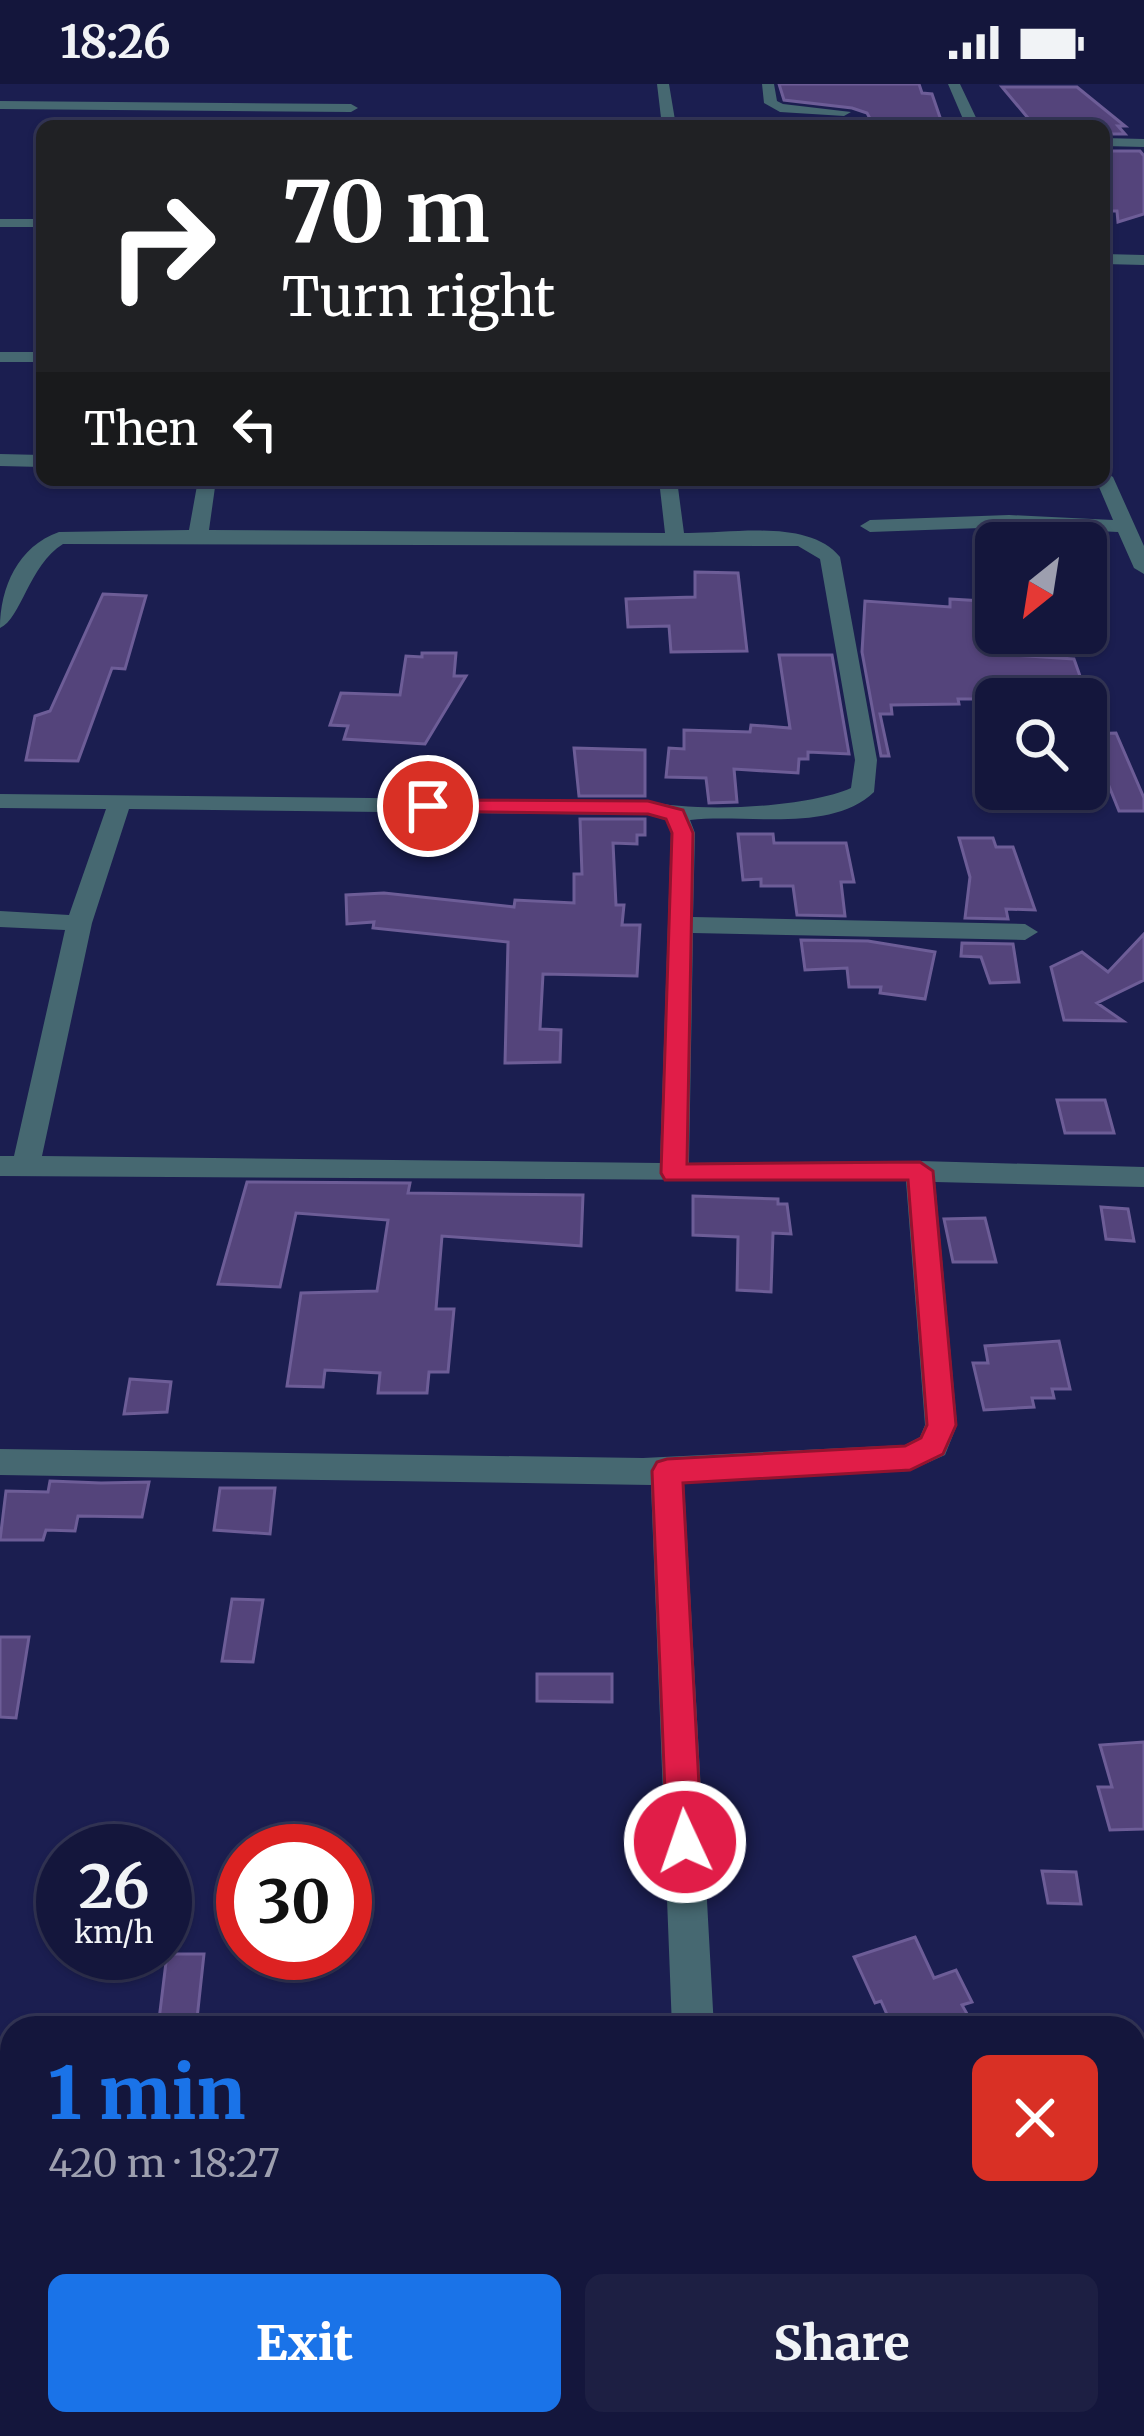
<!DOCTYPE html>
<meta charset="utf-8">
<style>
body{margin:0;font-family:Merriweather,serif;background:#1d1f43;color:#f1f3f6;height:100vh;display:flex;flex-direction:column;font-size:45px;white-space:nowrap}
*{box-sizing:border-box;margin:0}
p{font-size:39px;color:#9d9faf}
.icon{flex:none;width:66px;height:66px;fill:none;stroke:currentColor;stroke-width:2;stroke-linecap:round;stroke-linejoin:round}
.map{position:relative;flex:1;overflow:hidden}
.sheet{position:absolute;left:0px;top:1932px;width:1146px;height:420px;display:flex;flex-direction:column;background:#14163c;border-radius:36px 36px 0 0;box-shadow:0 3px 9px #0004,0 0 0 3px #333556}
.sheet>*{flex:none}
.banner{position:absolute;left:36px;top:36px;width:1074px;height:366px;border-radius:18px;box-shadow:0 3px 9px #0004,0 0 0 3px #333556;background:#202124;color:#fff;overflow:hidden}
.needle{width:78px;rotate:210deg}
.buttons{position:absolute;left:975px;top:438px;display:grid;gap:24px}
.buttons a{display:grid;place-items:center;width:132px;height:132px;border-radius:18px;background:#14163c;box-shadow:0 3px 9px #0004,0 0 0 3px #333556;font-size:60px}
.speed{position:absolute;left:36px;top:1740px;display:flex;gap:24px;font-size:60px;font-weight:700;text-align:center}
.speed>*{display:grid;place-content:center;width:156px;height:156px;border-radius:50%;background:#14163c;box-shadow:0 3px 9px #0004,0 0 0 3px #333556;line-height:1}
.speed small{font-size:30px;font-weight:400}
.speed .limit{border:18px solid #d22;background:#fff;color:#111}
.pin{position:absolute;display:grid;place-items:center;width:102px;height:102px;color:#fff;margin:-51px;border:6px solid #fff;border-radius:50%;box-shadow:0 3px 12px #0007}
.me{position:absolute;width:132px;margin:-66px;rotate:357deg;stroke-linejoin:round;filter:drop-shadow(0 0 9px #0008)}
.turn{display:flex;align-items:center;gap:42px;height:252px;padding:0 48px;font-size:54px}
.turn .icon{width:156px;height:156px;stroke-width:2.5}
.turn b{display:block;font-size:84px;line-height:102px}
.then{display:flex;align-items:center;height:114px;padding:0 48px;background:#0003;gap:24px;font-size:45px}
.round{display:grid;place-items:center;flex:none;width:126px;height:126px;border-radius:18px;background:#1d1f43}
.headline{display:flex;align-items:center;justify-content:space-between;height:204px;padding:0 48px}
h1{font-size:72px;font-weight:800;line-height:90px;color:#1a73e8}
.button{display:flex;gap:24px;margin-top:auto;padding:24px 48px}
.button a{flex:1;height:138px;border-radius:18px;background:#1a73e8;color:#fff;font-size:48px;font-weight:800;line-height:138px;text-align:center}
.button a+a{background:#1d1f43;color:#f1f3f6}
.status{display:flex;justify-content:space-between;align-items:center;height:84px;padding:0 60px;background:#14163c;direction:ltr}
.status svg{height:33px;fill:currentColor}
.map>svg:first-child{display:block}
.building{fill:#54447b;stroke:#6d5d97;stroke-width:3}
.lines{fill:none;stroke-linecap:round;stroke-linejoin:round}
.street{fill:#466871;fill-rule:evenodd}
.route{fill:#e11d48;stroke:#92132f;stroke-width:3}
</style>
<div class="status"><b>18:26</b><svg viewBox="0 0 49 12"><path d="M0 12V9h3v3zM5 12V6h3v6zM10 12V3h3v9zM15 12V0h3v12zM26 1h20v11H26zM47 4h2v5h-2z"/></svg></div>
<div class="map">
<svg width="1144" height="2352" viewBox="0 0 1144 2352">
<rect width="100%" height="100%" fill="#1b1e50"/>
<!-- building -->
<path class="building" d="M779 0H919L922 9 932 10 943 42H874L867 29 852 24 784 16Z
M1002 3H1077L1125 42H1118L1125 50H1104V42L1033 40Z
M1104 67H1140L1144 72V130L1118 138 1117 127H1104Z
M695 488 738 489 747 567 671 568 669 542 628 543 626 515 695 513Z
M103 510 146 512 125 585 112 584 78 677 26 676 35 632 50 627Z
M950 515 983 517 999 570 1074 575 1086 609H1007L1009 615H958L959 620 891 621 892 630H880L889 672H881L862 568 865 517 950 523Z
M422 569H456L454 592H466L425 660 344 655 348 642 330 641 341 609 400 611 406 572 422 573Z
M779 571H832L849 670 808 668V675H799L798 689 734 685 737 718 709 719 706 694 666 693 669 664 684 665V646L750 648 751 641 790 644Z
M1116 649 1144 714V727H1119L1088 650Z
M574 664 645 666V712H579Z
M580 735H645V751H637V760L613 759 616 821H624L622 841H640L637 892 543 890 540 945 561 946 560 978 505 979 508 858 373 844 374 838 347 840 346 811 384 809 514 823 515 816 574 819V790H582Z
M738 750H773L774 759H846L854 798H841L845 832 797 831 793 802H761V795L743 796Z
M959 754H993L996 763H1013L1035 826 1006 825 1008 835 965 834 970 793Z
M1144 850V896L1097 919 1123 937 1064 936 1051 883 1082 868 1108 888Z
M801 856 868 857 935 868 925 915 880 909 881 903H849L847 884 805 886Z
M962 859 1013 860 1019 898 990 899 981 873 961 872Z
M1057 1016H1105L1114 1049H1065Z
M247 1098 410 1099 408 1109 583 1111 581 1162 442 1152 436 1225H454L448 1288H429L427 1309H378L380 1289 325 1286 323 1303 287 1302 301 1209 377 1207 388 1136 296 1129 280 1203 218 1200Z
M693 1112 778 1115V1120H787L791 1150 773 1149 771 1208 737 1206 738 1153 693 1151Z
M1101 1123 1128 1125 1134 1157 1106 1155Z
M985 1134 996 1178H953L944 1135Z
M1059 1257 1070 1305H1052L1054 1314H1032L1034 1323 984 1326 973 1279H988L985 1262Z
M130 1295 171 1298 167 1328 124 1330Z
M50 1397 101 1399 149 1398 142 1433 78 1432 75 1447 46 1446 43 1456H0L6 1407 48 1408Z
M220 1404H275L270 1450 214 1446Z
M232 1515 263 1516 253 1578 222 1577Z
M0 1553H29L16 1634 0 1633Z
M537 1590H612V1618L537 1617Z
M1144 1658V1745L1110 1746 1098 1703H1112L1100 1661Z
M1042 1787 1076 1788 1081 1820 1048 1819Z
M915 1853 934 1894 956 1886 972 1918 962 1921 975 1944H893L881 1917 875 1919 854 1873Z
M167 1870H204L196 1944H158Z"/>
<g class="lines">
<!-- street -->
<path class="street" d="M657 0H669L676 42H662Z
M762 0H774L777 17 783 20 851 28 844 32 780 28 764 19Z
M948 0H960L980 42H966Z
M0 17 351 20 358 24 351 28 0 25Z
M1104 54 1144 55V63L1104 62Z
M0 135H42V143H0Z
M1104 170 1144 171V181L1104 180Z
M0 268H42V278H0Z
M0 370 42 371V383L0 382Z
M1104 387 1113 393 1144 462V490L1134 484 1118 448 1009 443 870 448 860 442 870 436 1009 431 1113 436 1096 396H1104Z
M198 396H216L209 446 665 449 659 396H677L684 449C730 450 808 434 840 473L877 676 874 708C830 750 745 729 690 736L695 749 693 833 1025 840 1038 848 1025 856 693 849 689 1079 920 1077 1144 1083V1103L935 1098 957 1341 945 1371 909 1387 684 1399 714 1944H672L651 1401 0 1391V1365L643 1374 905 1361 920 1353 925 1341 906 1097 0 1092V1072H14L65 846 0 843V827L69 831 106 725 0 724V710L648 717C695 729 806 724 851 704L855 676 820 475 798 462 63 460C29 481 21 535 0 544 0 504 18 462 59 448L189 446ZM129 725 648 731 666 736 671 749 660 1079 42 1072 92 839Z
M690 2340H736L738 2352H690Z"/>
</g>
<!-- route -->
<path class="route" d="M428 716 648 717 683 726 693 749 687 1080 920 1078 933 1087 956 1341 943 1370 910 1386 683 1399 702 1758 697 1770 685 1775 673 1770 667 1758 652 1387 657 1378 667 1375 905 1362 921 1354 927 1341 908 1096H665L661 1089 672 749 666 735 648 730 420 727 417 722Z"/>
</svg>
<div class="buttons">
<a><svg class="needle" viewBox="-14 -14 28 28"><path d="M0-13l5 13h-10z" fill="#e53935"/><path d="M0 13l5-13h-10z" fill="#9d9faf"/></svg></a>
<a><svg class="icon" aria-label="search" viewBox="0 0 24 24"><circle cx="10" cy="10" r="6"/><path d="M15 15l6 6"/></svg></a>
</div>
<div class="speed"><div>26<small>km/h</small></div><div class="limit">30</div></div>
<div class="pin" style="left:428px;top:722px;background:#d93025"><svg class="icon" aria-label="arrive" viewBox="0 0 24 24"><path d="M6 21V4h12l-3 4 3 4H6"/></svg></div>
<svg class="me" style="left:685px;top:1758px" viewBox="-20 -20 40 40"><circle r="17" fill="#e11d48" stroke="#fff" stroke-width="3"/><path d="M0-11L8 9 0 5-8 9z" fill="#fff"/></svg>
<div class="banner">
<div class="turn"><svg class="icon" aria-label="right" viewBox="0 0 24 24"><path d="M7 20v-9h11M14 6l5 5-5 5"/></svg><div><b>70 m</b>Turn right</div></div>
<div class="then">Then<svg class="icon" aria-label="left" viewBox="0 0 24 24"><path d="M17 20v-9H6M10 6l-5 5 5 5"/></svg></div>
</div>
<section class="sheet">
<div class="headline"><div><h1>1 min</h1><p>420 m · 18:27</p></div><a class="round" style="background:#d93025;color:#fff"><svg class="icon" aria-label="close" viewBox="0 0 24 24"><path d="M6 6l12 12M18 6L6 18"/></svg></a></div>
<div class="button"><a>Exit</a><a>Share</a></div>
</section>
</div>
